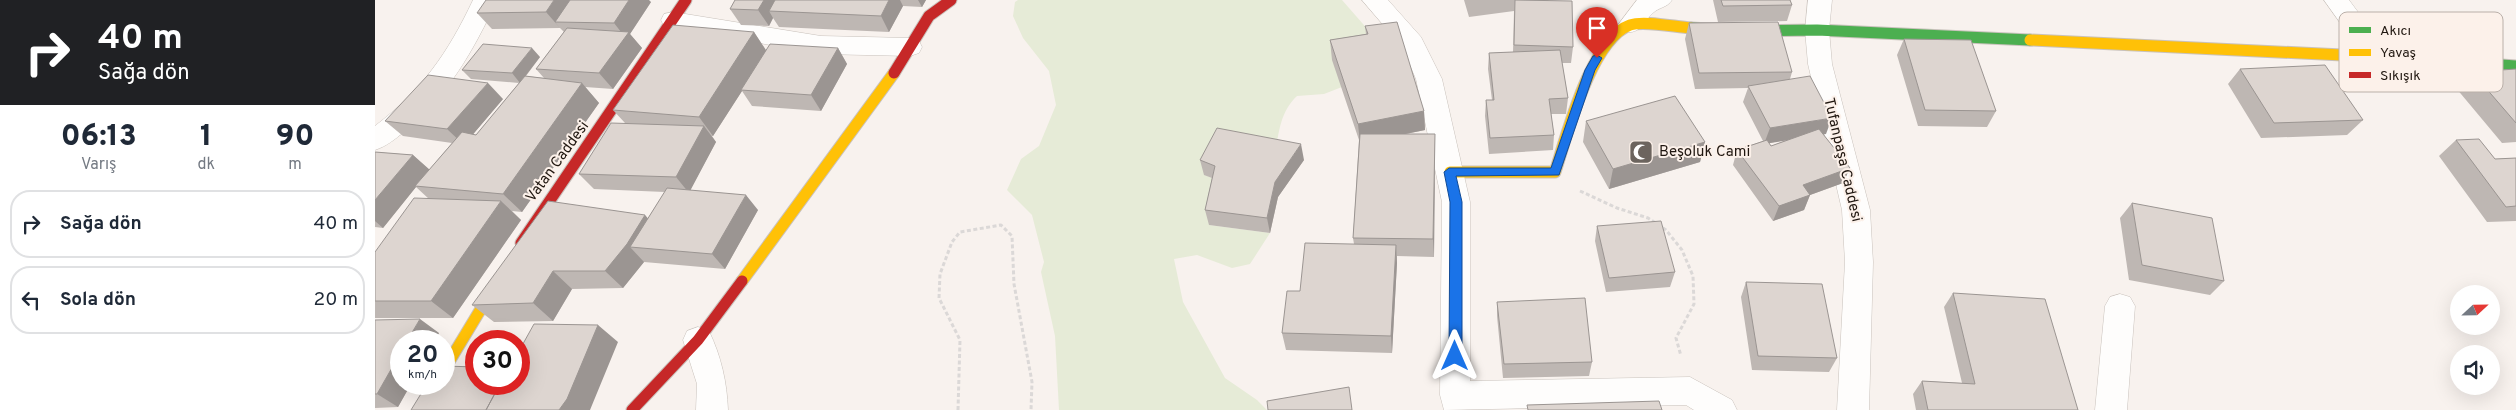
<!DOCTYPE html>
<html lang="tr">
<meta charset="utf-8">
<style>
body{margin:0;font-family:Overpass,sans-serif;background:#f6f6f7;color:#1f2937;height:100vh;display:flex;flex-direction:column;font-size:19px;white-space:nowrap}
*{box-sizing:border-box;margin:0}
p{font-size:16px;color:#747a83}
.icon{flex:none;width:28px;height:28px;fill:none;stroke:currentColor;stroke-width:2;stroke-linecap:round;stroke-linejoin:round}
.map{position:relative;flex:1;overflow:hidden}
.details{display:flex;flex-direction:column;background:#fff;width:375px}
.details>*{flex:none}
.top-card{background:#202124;color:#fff;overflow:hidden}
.needle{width:32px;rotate:68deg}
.tools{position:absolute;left:2075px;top:285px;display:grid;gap:10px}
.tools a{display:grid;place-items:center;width:50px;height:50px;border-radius:50%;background:#fff;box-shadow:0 5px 20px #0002;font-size:25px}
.speed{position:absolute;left:15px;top:330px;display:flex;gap:10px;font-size:25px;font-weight:700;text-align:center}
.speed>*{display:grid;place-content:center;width:65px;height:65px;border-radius:50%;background:#fff;box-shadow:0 5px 20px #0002;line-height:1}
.speed small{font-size:12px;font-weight:400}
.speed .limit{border:8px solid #d22;background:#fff;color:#111}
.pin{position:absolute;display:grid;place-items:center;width:42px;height:42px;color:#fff;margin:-51px -21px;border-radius:50% 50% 50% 0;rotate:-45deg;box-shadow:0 0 5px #0007}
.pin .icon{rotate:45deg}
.me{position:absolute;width:55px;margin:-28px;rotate:0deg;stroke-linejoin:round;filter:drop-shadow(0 0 4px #0008)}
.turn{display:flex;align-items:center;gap:18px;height:105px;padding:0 15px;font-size:22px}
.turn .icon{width:65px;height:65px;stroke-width:2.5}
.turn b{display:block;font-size:35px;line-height:42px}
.eta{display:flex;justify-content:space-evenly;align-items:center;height:85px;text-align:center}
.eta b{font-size:30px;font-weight:800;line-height:35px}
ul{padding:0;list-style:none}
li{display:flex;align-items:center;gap:15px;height:68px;margin:0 10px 8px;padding:0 5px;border:2px solid #e0e1e3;border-radius:20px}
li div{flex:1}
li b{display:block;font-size:19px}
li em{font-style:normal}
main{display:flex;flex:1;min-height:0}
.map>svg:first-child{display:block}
.green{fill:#e6ebd7}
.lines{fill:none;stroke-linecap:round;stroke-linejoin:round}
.street-casing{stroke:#c9c2bc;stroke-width:1}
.fast-casing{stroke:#c9c2bc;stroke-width:13}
.slow-casing{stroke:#c9c2bc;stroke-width:13}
.jam-casing{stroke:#c9c2bc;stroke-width:13}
.path{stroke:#dbd8d7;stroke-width:3;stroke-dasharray:4 2.5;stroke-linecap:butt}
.street{fill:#fefdfc;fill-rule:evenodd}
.fast{stroke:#4caf50;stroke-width:11}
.slow{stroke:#ffc107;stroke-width:11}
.jam{stroke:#c62828;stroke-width:11}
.wall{fill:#beb7b3;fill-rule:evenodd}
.shaded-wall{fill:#9b9592}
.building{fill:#ddd5d0;stroke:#9b9592}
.route{fill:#1a73e8;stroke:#114b97}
.labels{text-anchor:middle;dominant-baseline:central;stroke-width:4;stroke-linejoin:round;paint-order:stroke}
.poi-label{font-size:15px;fill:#201710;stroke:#fcf1ea;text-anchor:start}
.street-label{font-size:15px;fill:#201710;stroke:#fcf1ea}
.key{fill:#fcf1ea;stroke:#bab0a9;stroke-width:1}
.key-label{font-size:14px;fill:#201710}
</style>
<main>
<section class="details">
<div class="top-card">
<div class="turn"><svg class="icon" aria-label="right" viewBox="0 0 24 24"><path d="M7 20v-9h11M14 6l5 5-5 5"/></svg><div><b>40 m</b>Sağa dön</div></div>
</div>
<div class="eta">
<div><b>06:13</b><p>Varış</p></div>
<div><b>1</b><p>dk</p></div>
<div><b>90</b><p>m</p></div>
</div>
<ul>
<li><svg class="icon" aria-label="right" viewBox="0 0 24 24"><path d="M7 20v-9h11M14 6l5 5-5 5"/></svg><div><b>Sağa dön</b></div><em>40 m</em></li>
<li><svg class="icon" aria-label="left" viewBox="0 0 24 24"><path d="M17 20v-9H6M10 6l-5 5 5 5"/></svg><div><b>Sola dön</b></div><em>20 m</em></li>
</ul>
</section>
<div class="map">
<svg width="2141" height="410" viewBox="0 0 2141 410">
<rect width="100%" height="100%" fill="#f8f2ee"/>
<!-- green -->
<path class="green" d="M643 0H967L995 32 967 87 949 94 922 96C905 112 904 132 900 155L830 175 844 181 834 225 895 233 875 264 857 268 822 255 799 259 808 302 850 378 882 400 892 410H684L680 336 666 272 669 262 657 215 632 190 646 159 664 146 681 105 674 71 648 38 638 16 640 2Z"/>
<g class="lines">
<!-- street casing -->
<g class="street-casing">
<path id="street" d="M98 0H122C99 50 72 97 29 132 20 139 12 146 0 150V126C47 90 73 53 98 0Z
M987 0H1013L1046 37 1067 79 1095 202V381L1315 377 1357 400 1362 410H1319L1311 405 1069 410 1065 395 1067 202 1041 79 1027 47Z
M1262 0H1297C1292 8 1284 7 1278 13 1266 24 1265 36 1246 31L1243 25Z
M1433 0H1457L1454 30 1457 64 1495 210 1498 262 1494 410H1462L1470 262 1467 210 1433 64 1430 30Z
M1949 0H1974L2012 51 2015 57 2012 63 2003 66 1994 63Z
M298 12 446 36 535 38 544 41 547 47 544 53 535 56 446 54 289 26 286 20 289 14Z
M1745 294 1755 297 1760 306 1752 410H1720L1730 306 1735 297Z
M323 327 334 331C346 356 352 382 353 410H321L322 384 308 340 312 331Z"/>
</g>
<!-- fast casing -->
<g class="fast-casing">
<path id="fast" d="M1316 28 1372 31 1442 30 1655 40
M2029 58 2141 66"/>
</g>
<!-- slow casing -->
<g class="slow-casing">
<path id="slow" d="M1655 40 2029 58
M1075 172H1180C1192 135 1216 39 1255 25 1269 20 1300 27 1316 28
M367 281 519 73
M69 370 124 279"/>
</g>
<!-- jam casing -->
<g class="jam-casing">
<path id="jam" d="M519 73 554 16 576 0
M146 243 311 0
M257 410 323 340 367 281"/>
</g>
<!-- path -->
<path class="path" d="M1205 191 1242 208 1273 218 1291 230 1307 250 1318 276 1319 304 1301 338 1306 356
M583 410 585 340 564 298 565 274 577 242 585 232 626 225 637 236 639 284 657 382 656 410"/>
<!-- street -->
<use href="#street" class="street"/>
<!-- fast -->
<use href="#fast" class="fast"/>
<!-- slow -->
<use href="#slow" class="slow"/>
<!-- jam -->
<use href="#jam" class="jam"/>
</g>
<!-- wall -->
<path class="wall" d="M360 0H551L547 7 528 6 514 32 404 27 398 18 394 26 366 25 355 9Z
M1089 0H1173L1198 47 1196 63H1187L1193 98 1191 114H1176L1179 135 1178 150 1114 154 1110 116 1111 100H1117L1113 69 1114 53 1138 52 1139 11 1094 17Z
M1338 0H1415L1417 5 1412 21 1343 22Z
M276 2 255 34 267 48 238 89 210 87 224 103 147 212 137 211 146 220 78 318H0V252L54 199 41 187 8 228 0 227V152L38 155 54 170 77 143 28 136 10 121 128 99 98 134 101 135 144 83 96 79 87 70 165 57 151 76 169 78 161 69 189 32 185 28 117 29 102 13Z
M1314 23 1417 72 1415 79 1451 134H1448L1475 168 1468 183 1435 195 1429 210 1398 221 1358 165 1362 150 1388 141 1368 102 1373 88 1320 89 1310 39ZM1411 140 1396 146 1394 143Z
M990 26 1049 111 1050 130 1031 134H1060L1059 257 1022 256V263L1017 353 911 350 907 333 925 291 979 244 978 238 984 140 957 60 955 40 991 34Z
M379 32 391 50 463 48 472 64 446 111 377 106 367 91 338 136H337L341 142 315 190 383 210 350 269 269 262 248 288 197 289 178 321 119 322 97 305 273 218 290 192 219 189 204 174 250 123 238 110Z
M1529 39 1621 111 1612 127 1543 126 1522 55Z
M1865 69 1988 120 1972 135 1886 138 1853 84Z
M2141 69V142L2127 143 2081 88 2097 72Z
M1211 121 1330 142 1325 162 1234 189 1208 142Z
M2081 140 2120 159 2141 158V221L2112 222 2064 156Z
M825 160H929L903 197 895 233 834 225 830 210 837 178 829 175Z
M1757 203 1849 281 1835 295 1754 280 1745 218Z
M1222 226 1300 272 1295 287 1231 292 1220 241Z
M1371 282 1462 358 1454 372 1377 370 1366 297Z
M1578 293 1703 410H1541L1538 394 1547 381 1587 383 1569 307Z
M1122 302 1217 362 1214 376 1128 378 1122 316Z
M0 320 64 333 59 341H26V384H36L23 407 0 408Z"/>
<!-- shaded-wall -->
<path class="shaded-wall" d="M179 0H202L180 22 185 28 171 12Z
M254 0H274L276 2 255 34 267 48 238 89 224 73 250 37 239 23Z
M389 0H408L394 11 398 18 394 26 383 10Z
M514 0H525L528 6 514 32 506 16Z
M543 0H551L547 7Z
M379 32 392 52 366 90 367 91 338 136 324 117Z
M157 48 165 57 145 83 137 73Z
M463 48 472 64 446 111 436 95Z
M113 83 128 99 89 145 72 129Z
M207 83 224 103 147 212 128 194Z
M1049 111 1050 130 985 143 983 124Z
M1457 118 1451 134 1389 144 1395 128Z
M329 126 341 142 314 193 301 177Z
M1060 134V153L1059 257 1058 239Z
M1330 142 1325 162 1234 189 1238 169Z
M926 144 929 160 903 197 895 233 892 218 900 182Z
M38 155 55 170 40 186 41 187 8 228 0 221V200Z
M1475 168 1468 183 1435 195 1429 210 1398 221 1404 206 1428 185Z
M371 195 383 210 350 269 337 254Z
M126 201 146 220 78 318 56 301Z
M270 215 287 234 255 247 269 262 248 288 230 271Z
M1021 245 1022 263 1017 353 1016 336Z
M178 271 197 289 178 321 158 303Z
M45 319 64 333 59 341H32Z
M223 325 243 342 215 410H184Z
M26 352V384H36L23 407 2 394Z"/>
<!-- building -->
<path class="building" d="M111 0H179L171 12 102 13Z
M195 0H254L239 23 180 22Z
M360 0H389L383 10 355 9Z
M400 0H514L506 16 394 11Z
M1140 0 1197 1 1198 47 1139 45Z
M1346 0H1415L1417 5 1348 6Z
M1022 22 1049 111 983 124 955 40 993 34 990 26Z
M1403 22 1417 72 1324 73 1314 23Z
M298 25 379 32 324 117 238 110Z
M192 28 254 32 224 73 161 69Z
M1529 39 1596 40 1621 111 1550 110Z
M108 44 157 48 137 73 87 70Z
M395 44 463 48 436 95 366 90Z
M1185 50 1193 98 1174 99 1179 135 1115 138 1111 100H1119L1114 53Z
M1950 65 1988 120 1899 123 1865 69Z
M2141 69V123L2097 72Z
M53 75 113 83 72 129 10 121Z
M150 76 207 83 128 194 40 186 87 132 101 135Z
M1435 76 1457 118 1395 128 1373 86Z
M1300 96 1330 142 1238 169 1211 121Z
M236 123 329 126 301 177 204 174Z
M842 128 926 144 900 182 892 218 830 210 840 166 825 160Z
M1444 129 1475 168 1428 185 1435 195 1404 206 1362 150 1392 140 1396 146Z
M985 134H1060L1058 239 978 238Z
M2104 139 2120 159 2141 158V206L2131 207 2081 140Z
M0 152 38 155 0 200Z
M292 188 371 195 337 254 255 247Z
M39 198 126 201 56 301H0V252Z
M173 201 270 215 252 244 230 271H178L158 303 97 305Z
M1757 203 1837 218 1849 281 1767 265Z
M1286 221 1300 272 1234 278 1222 226Z
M930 243 1021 245 1016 336 907 333 912 291H925Z
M1371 282 1447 284 1462 358 1383 356Z
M1578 293 1670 299 1703 410H1553L1547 381 1600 384Z
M1210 298 1217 362 1129 364 1122 302Z
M45 319 32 341H26V352L2 394H0V320Z
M159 324 223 325 192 399 184 410H111L125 384H144V351Z
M69 366 101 367V384H125L111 410H36L52 384H69Z
M974 387 977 410H893L892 401Z
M1284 401 1287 410H1153L1152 405Z"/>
<!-- route -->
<path class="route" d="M1222 55 1227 58 1220 70 1184 175 1081 176 1087 202V356L1085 360H1076L1074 356 1075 202 1069 172 1074 168H1176L1210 70 1218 56Z"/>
<!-- icons -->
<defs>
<g id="mosque-square" transform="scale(1.25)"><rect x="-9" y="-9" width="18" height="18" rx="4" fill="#6c645e" stroke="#fcf1ea"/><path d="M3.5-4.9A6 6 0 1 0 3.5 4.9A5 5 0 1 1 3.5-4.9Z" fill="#fff"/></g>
</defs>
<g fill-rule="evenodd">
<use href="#mosque-square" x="1266" y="152"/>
</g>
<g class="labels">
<!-- poi labels -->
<g class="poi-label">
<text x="1284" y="152">Beşoluk Cami</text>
</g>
<!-- street labels -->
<g class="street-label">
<text transform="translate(1467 160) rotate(77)">Tufanpaşa Caddesi</text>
<text transform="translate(183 162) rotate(-54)">Vatan Caddesi</text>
</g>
</g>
<!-- legend -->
<rect x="1964" y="12" width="164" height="80" rx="8" class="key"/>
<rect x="1974" y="27" width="22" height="6" fill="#4caf50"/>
<rect x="1974" y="49" width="22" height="7" fill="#ffc107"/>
<rect x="1974" y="72" width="22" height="6" fill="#c62828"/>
<g class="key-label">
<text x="2005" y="35">Akıcı</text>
<text x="2005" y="57">Yavaş</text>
<text x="2005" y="80">Sıkışık</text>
</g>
</svg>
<div class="tools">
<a><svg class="needle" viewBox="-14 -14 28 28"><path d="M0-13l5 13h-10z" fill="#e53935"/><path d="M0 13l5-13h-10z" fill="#747a83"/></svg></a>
<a><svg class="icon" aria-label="sound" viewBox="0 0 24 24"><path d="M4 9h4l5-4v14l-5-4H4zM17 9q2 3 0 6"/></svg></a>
</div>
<div class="speed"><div>20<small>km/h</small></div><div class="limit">30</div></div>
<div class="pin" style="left:1222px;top:58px;background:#d93025"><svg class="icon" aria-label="arrive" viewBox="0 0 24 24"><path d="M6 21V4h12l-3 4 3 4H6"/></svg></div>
<svg class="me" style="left:1080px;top:356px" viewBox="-20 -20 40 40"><path d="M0-17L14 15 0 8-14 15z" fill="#1a73e8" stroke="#fff" stroke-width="4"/></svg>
</div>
</main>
